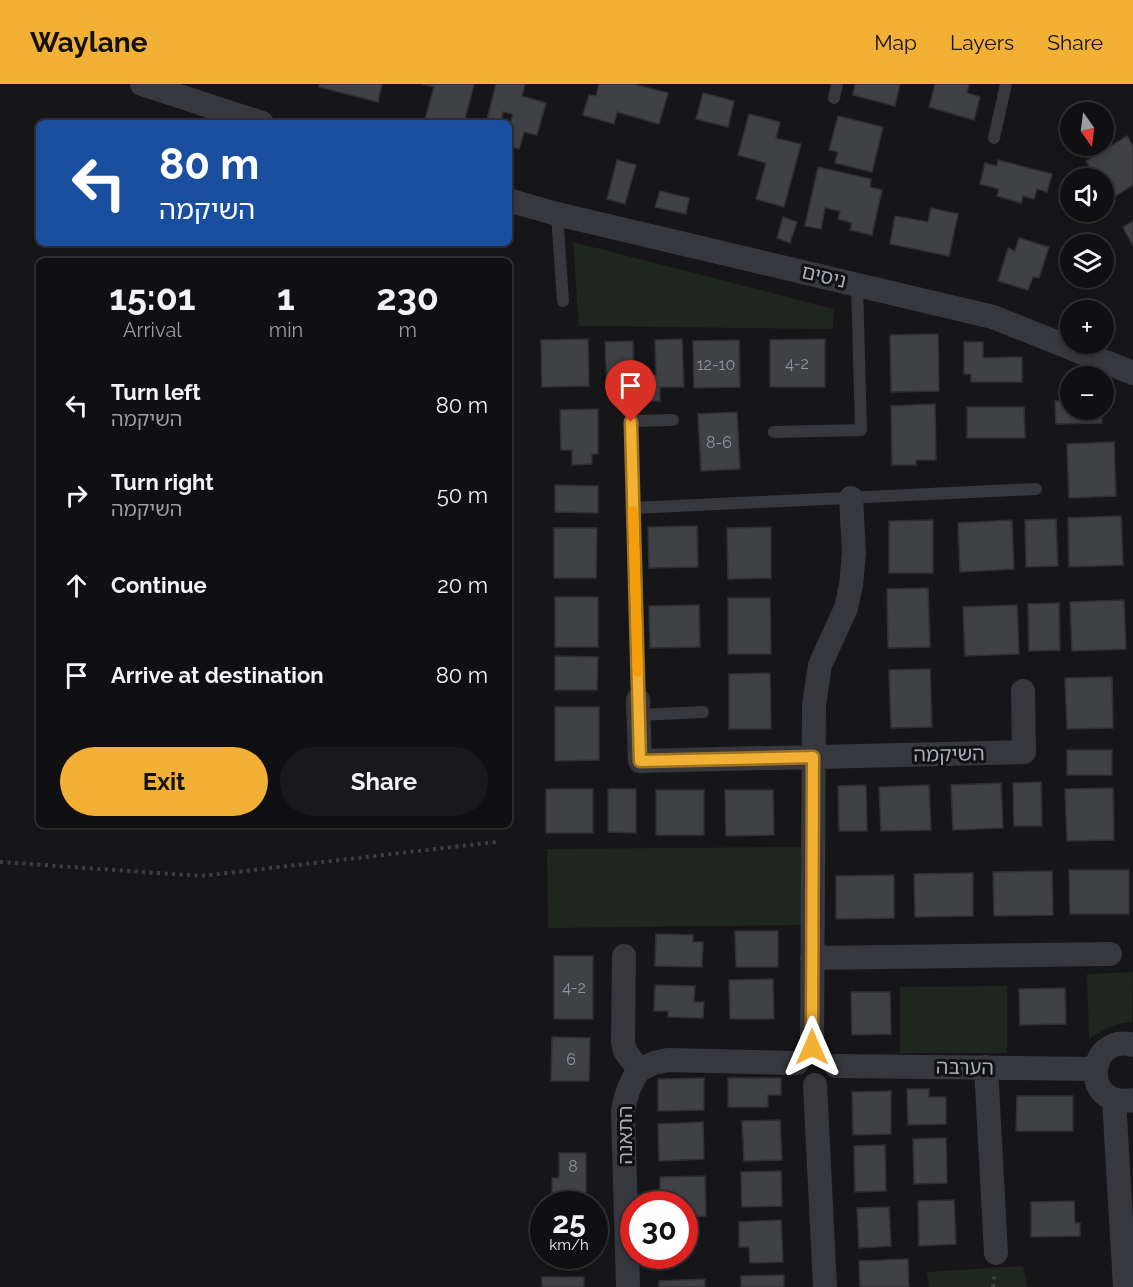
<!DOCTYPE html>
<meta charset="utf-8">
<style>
body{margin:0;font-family:Raleway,"Noto Sans Hebrew",sans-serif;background:#19191b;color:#f1f3f6;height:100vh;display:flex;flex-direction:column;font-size:22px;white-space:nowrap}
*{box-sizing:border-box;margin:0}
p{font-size:20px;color:#9c9d9f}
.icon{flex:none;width:33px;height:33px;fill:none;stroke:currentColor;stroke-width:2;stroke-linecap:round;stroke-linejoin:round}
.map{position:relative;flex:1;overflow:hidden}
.details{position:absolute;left:36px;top:174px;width:476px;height:570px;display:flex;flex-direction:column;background:#101012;border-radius:9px;box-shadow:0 3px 9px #0003,0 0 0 2px #303032}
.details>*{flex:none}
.top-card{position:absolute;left:36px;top:36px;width:476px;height:126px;border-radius:9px;box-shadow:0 3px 9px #0003,0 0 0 2px #303032;background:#1a4fa0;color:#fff;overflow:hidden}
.needle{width:39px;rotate:166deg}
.buttons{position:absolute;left:1060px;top:18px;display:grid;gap:12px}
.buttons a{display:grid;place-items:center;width:54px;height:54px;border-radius:50%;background:#101012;box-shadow:0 3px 9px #0003,0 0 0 2px #303032;font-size:30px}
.speed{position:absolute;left:530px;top:1107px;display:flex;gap:12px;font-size:30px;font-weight:700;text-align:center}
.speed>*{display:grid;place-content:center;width:78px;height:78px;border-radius:50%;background:#101012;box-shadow:0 3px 9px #0003,0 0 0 2px #303032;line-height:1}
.speed small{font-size:15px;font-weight:400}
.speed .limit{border:9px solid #d22;background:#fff;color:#111}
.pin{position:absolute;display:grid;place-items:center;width:51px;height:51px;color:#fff;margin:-62px -26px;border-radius:50% 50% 50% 0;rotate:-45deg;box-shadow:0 0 6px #0007}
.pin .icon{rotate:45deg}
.me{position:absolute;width:66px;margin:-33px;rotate:0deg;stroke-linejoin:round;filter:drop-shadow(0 0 4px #0008)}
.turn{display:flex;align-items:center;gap:21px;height:126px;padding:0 24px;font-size:27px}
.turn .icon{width:78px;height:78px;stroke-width:2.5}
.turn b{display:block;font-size:42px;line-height:51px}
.eta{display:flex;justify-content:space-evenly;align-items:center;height:102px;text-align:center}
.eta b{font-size:36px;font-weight:700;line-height:42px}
.primary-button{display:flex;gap:12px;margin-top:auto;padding:12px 24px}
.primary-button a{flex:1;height:69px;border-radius:36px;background:#f2b134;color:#111;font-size:24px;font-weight:700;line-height:69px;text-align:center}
.primary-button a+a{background:#19191b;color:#f1f3f6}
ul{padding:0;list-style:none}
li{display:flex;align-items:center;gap:18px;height:90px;padding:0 24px}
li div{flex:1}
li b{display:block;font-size:22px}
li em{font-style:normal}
header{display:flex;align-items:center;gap:36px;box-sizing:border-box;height:84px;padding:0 30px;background:#f2b134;color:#111}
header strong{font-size:28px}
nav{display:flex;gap:33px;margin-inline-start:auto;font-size:21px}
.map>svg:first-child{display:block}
.green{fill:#1e261f}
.building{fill:#404145;stroke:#303034;stroke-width:1.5}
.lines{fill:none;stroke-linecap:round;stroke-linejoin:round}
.path{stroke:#3d3f44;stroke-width:4;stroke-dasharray:3 4.5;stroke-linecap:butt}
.service{stroke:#37383d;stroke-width:12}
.minor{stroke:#37383d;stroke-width:24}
.route-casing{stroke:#9d7322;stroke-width:15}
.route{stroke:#f2b134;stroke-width:10}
.slow{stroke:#f59e0b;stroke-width:10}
.labels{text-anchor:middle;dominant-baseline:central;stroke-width:6;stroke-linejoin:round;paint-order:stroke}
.number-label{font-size:16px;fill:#8e929b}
.street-label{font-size:20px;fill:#a8adb8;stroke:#111113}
</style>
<header>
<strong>Waylane</strong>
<nav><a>Map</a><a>Layers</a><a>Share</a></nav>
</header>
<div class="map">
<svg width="1133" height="1203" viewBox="0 0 1133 1203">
<rect width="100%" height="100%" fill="#161618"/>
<!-- green -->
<path class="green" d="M573 158 834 225 833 245 579 242Z
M801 763V841L548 844 547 765Z
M1133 888 1132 938C1115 939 1103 946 1089 955L1087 890Z
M1007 902V969H900V903Z
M1023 1182 1027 1203H929L927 1188Z"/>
<!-- building -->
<path class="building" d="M319 0H382L378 18 319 3Z
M422 0H474L464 39H424L434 3Z
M496 0H525L522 12 546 19 537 51 524 48 519 65 508 62V47L513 30 503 28 501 39H486Z
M599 0H634L668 9 659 40 617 28 614 40 583 31 589 11 596 12Z
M855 0H900L895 22 853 11Z
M935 0H969L967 9 980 13 974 36 929 23Z
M703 9 734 17 728 43 696 35Z
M749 30 780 38 776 54 801 60 784 123 756 115 766 79 738 71Z
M838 32 883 43 872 88 835 79 838 68 829 66Z
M1127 52 1133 62V101L1109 116 1104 107V94H1096L1086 77Z
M617 76 636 81 625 120 607 115Z
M998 76 1052 90 1047 108 1037 105 1034 115 1023 112 1021 119 997 112 999 105 980 100 985 79 997 82Z
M818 83 871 95 870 103 882 106 872 151 850 146 852 139 838 135 840 127 825 124 821 145 805 142Z
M660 107 689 114 686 130 655 123Z
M931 124 958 130 949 172 890 160 895 132 928 138Z
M783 133 797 138 790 159 777 154Z
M1133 137V162L1123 143Z
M1019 154 1049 163 1039 194 1033 193 1028 206 998 197 1008 164 1015 167Z
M938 250 939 307 891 308 890 251Z
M588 255 589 302 542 303 541 256Z
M682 255 684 303H660V317H641V291H656L655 256Z
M825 255V303H770V256Z
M739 256 740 303 694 304 693 257Z
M633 257 634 301 607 302 605 258Z
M964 258H983V274L1022 273V298H971V290H964Z
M1071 316V326H1101L1102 339 1056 340 1055 317Z
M935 320 936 376H916V381H892L891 322Z
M967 323H1024L1025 354H967Z
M598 325V370H592V380L572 381V366H561L560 326Z
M737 328 740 385 701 387 698 330Z
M1114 358 1116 412 1069 414 1067 360Z
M555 401 598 402V429L555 428Z
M1121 432 1123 481 1069 483 1068 434Z
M1056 435 1058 482 1026 483 1025 436Z
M933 436V489H889V437Z
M1012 436 1014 485 960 488 958 439Z
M697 442 698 483 649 484 648 443Z
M771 443V494L728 495 727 444Z
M554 444H597L596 494H554Z
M928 504 930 563 888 564 887 505Z
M555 513H598V563H555Z
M728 514H770L771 570H728Z
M1124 516 1126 565 1072 567 1070 518Z
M1059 519 1060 566 1029 567 1028 520Z
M699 521 700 563 650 564 649 522Z
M1017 521 1019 570 965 572 963 523Z
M555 572 598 573 597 606H555Z
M930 585 932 643 891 644 889 586Z
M770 589 771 645H729V590Z
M1112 593 1113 644 1067 645 1065 594Z
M555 623H599V676L555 677Z
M1067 666H1112V691H1067Z
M1041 698 1042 742H1014L1013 699Z
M1001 699 1003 744 953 746 951 701Z
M866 701 867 747H839L838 702Z
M929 701 931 746 881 747 879 703Z
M1113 704 1114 756 1067 757 1065 705Z
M546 705H593V749H546Z
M608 705H636V749L608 748Z
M656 706H704V751H656Z
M725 706H773L774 751 726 752Z
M1069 786H1129V830H1070Z
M1052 787 1053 831 994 832 993 788Z
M973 789V832L915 833 914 790Z
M894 791V834L836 835V792Z
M735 847H778V883H736Z
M656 850 693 851V858H703L702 883 655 882Z
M554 872H593V935H554Z
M773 895 774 935H730L729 896Z
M655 901 695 902 694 918H704L703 934 668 933V927H654Z
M1065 904 1066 940 1020 941 1019 905Z
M851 908H890L891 950 852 951Z
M552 953 590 954 589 997H551Z
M704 994V1026L658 1027V995Z
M728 994H781V1011H768V1023H728Z
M907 1005H929V1013H946V1040L908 1041Z
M891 1007V1050L853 1051 852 1008Z
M1017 1012H1073V1047H1016Z
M780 1036 782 1076 744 1077 742 1037Z
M703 1038 704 1075 659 1077 658 1040Z
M946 1054 947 1099 914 1100 913 1055Z
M885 1061 886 1107 855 1108 854 1062Z
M559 1069H586V1118L552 1119V1094H559Z
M781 1087 782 1122 742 1123 741 1088Z
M705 1092 706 1132 684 1133V1120H660V1093Z
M954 1116 956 1160 919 1162 918 1117Z
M1074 1117 1075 1139H1080V1152L1031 1153V1118Z
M889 1123 891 1162 859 1164 857 1124Z
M781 1136 783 1178 750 1179 749 1163H739V1138Z
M545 1172H584V1175L545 1176Z
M908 1175 909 1203H860L859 1177Z
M784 1191V1203H741V1192Z
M542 1193H584V1203H542Z
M705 1195V1203H659V1197Z"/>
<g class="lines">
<!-- path -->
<path class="path" d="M0 778 201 792 496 758
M993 1203 994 1192"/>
<!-- service -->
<path class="service" d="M834 14 837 0
M994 54 1006 0
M557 130 563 217
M774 348 861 346 857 199
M633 424 1036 405
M638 616 631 337 673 336
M639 631 703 628"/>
<!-- minor -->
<path class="minor" d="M142 0 262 39
M508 116 557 130 993 233 1133 289
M638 616 640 677 1024 668 1023 607
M624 872 623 958 625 967 639 986C630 999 625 1011 623 1027L628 1203
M812 874 1110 870
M1133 961C1088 948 1079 1025 1133 1016
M812 963 814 621 820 581 846 524 851 501 854 469 851 414
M836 982 1095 985
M986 983 996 1169
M639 986 654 979 668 976 797 979
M815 1001 825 1203
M1114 1016 1125 1203"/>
</g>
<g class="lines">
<!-- route casing -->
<g class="route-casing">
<path id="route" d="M631 338 640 677 813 673 812 963"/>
</g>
<!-- route -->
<use href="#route" class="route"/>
<!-- slow -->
<path class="slow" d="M633 427 638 588"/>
</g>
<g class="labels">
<!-- number labels -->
<g class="number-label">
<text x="797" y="279">4-2</text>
<text x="716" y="280">12-10</text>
<text x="719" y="358">8-6</text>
<text x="574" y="903">4-2</text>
<text x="571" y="975">6</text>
<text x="573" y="1082">8</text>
</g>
<!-- street labels -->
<g class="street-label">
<text transform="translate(824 192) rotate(13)">ניסים</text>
<text transform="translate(949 670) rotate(-1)">השיקמה</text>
<text transform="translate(965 983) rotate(1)">הערבה</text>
<text transform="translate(625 1051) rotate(-90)">התאנה</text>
</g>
</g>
</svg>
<div class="buttons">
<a><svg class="needle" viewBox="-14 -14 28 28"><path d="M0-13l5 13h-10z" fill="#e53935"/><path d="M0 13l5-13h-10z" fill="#9c9d9f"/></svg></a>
<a><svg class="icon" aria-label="sound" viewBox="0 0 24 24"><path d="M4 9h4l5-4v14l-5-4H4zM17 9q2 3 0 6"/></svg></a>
<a><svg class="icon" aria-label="layers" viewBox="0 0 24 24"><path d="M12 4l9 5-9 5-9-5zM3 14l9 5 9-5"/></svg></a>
<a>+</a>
<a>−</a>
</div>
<div class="speed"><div>25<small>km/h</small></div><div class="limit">30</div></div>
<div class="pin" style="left:631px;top:338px;background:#d93025"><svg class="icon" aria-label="arrive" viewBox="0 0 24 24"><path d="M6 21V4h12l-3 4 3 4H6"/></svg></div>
<svg class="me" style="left:812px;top:963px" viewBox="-20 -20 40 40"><path d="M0-17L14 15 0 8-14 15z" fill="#f2b134" stroke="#fff" stroke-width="4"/></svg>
<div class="top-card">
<div class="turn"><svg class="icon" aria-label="left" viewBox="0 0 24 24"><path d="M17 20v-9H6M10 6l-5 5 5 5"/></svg><div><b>80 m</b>השיקמה</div></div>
</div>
<section class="details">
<div class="eta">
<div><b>15:01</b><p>Arrival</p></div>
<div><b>1</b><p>min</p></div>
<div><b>230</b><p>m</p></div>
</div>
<ul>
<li><svg class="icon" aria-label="left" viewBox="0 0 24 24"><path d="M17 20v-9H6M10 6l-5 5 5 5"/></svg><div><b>Turn left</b><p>השיקמה</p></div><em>80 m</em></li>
<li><svg class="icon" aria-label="right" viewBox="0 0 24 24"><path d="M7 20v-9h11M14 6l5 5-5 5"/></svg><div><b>Turn right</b><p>השיקמה</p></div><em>50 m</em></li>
<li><svg class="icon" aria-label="ahead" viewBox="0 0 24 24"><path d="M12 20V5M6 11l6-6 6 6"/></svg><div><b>Continue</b></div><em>20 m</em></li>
<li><svg class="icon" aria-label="arrive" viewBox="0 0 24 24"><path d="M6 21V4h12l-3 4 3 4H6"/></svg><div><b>Arrive at destination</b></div><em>80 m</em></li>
</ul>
<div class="primary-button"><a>Exit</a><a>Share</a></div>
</section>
</div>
